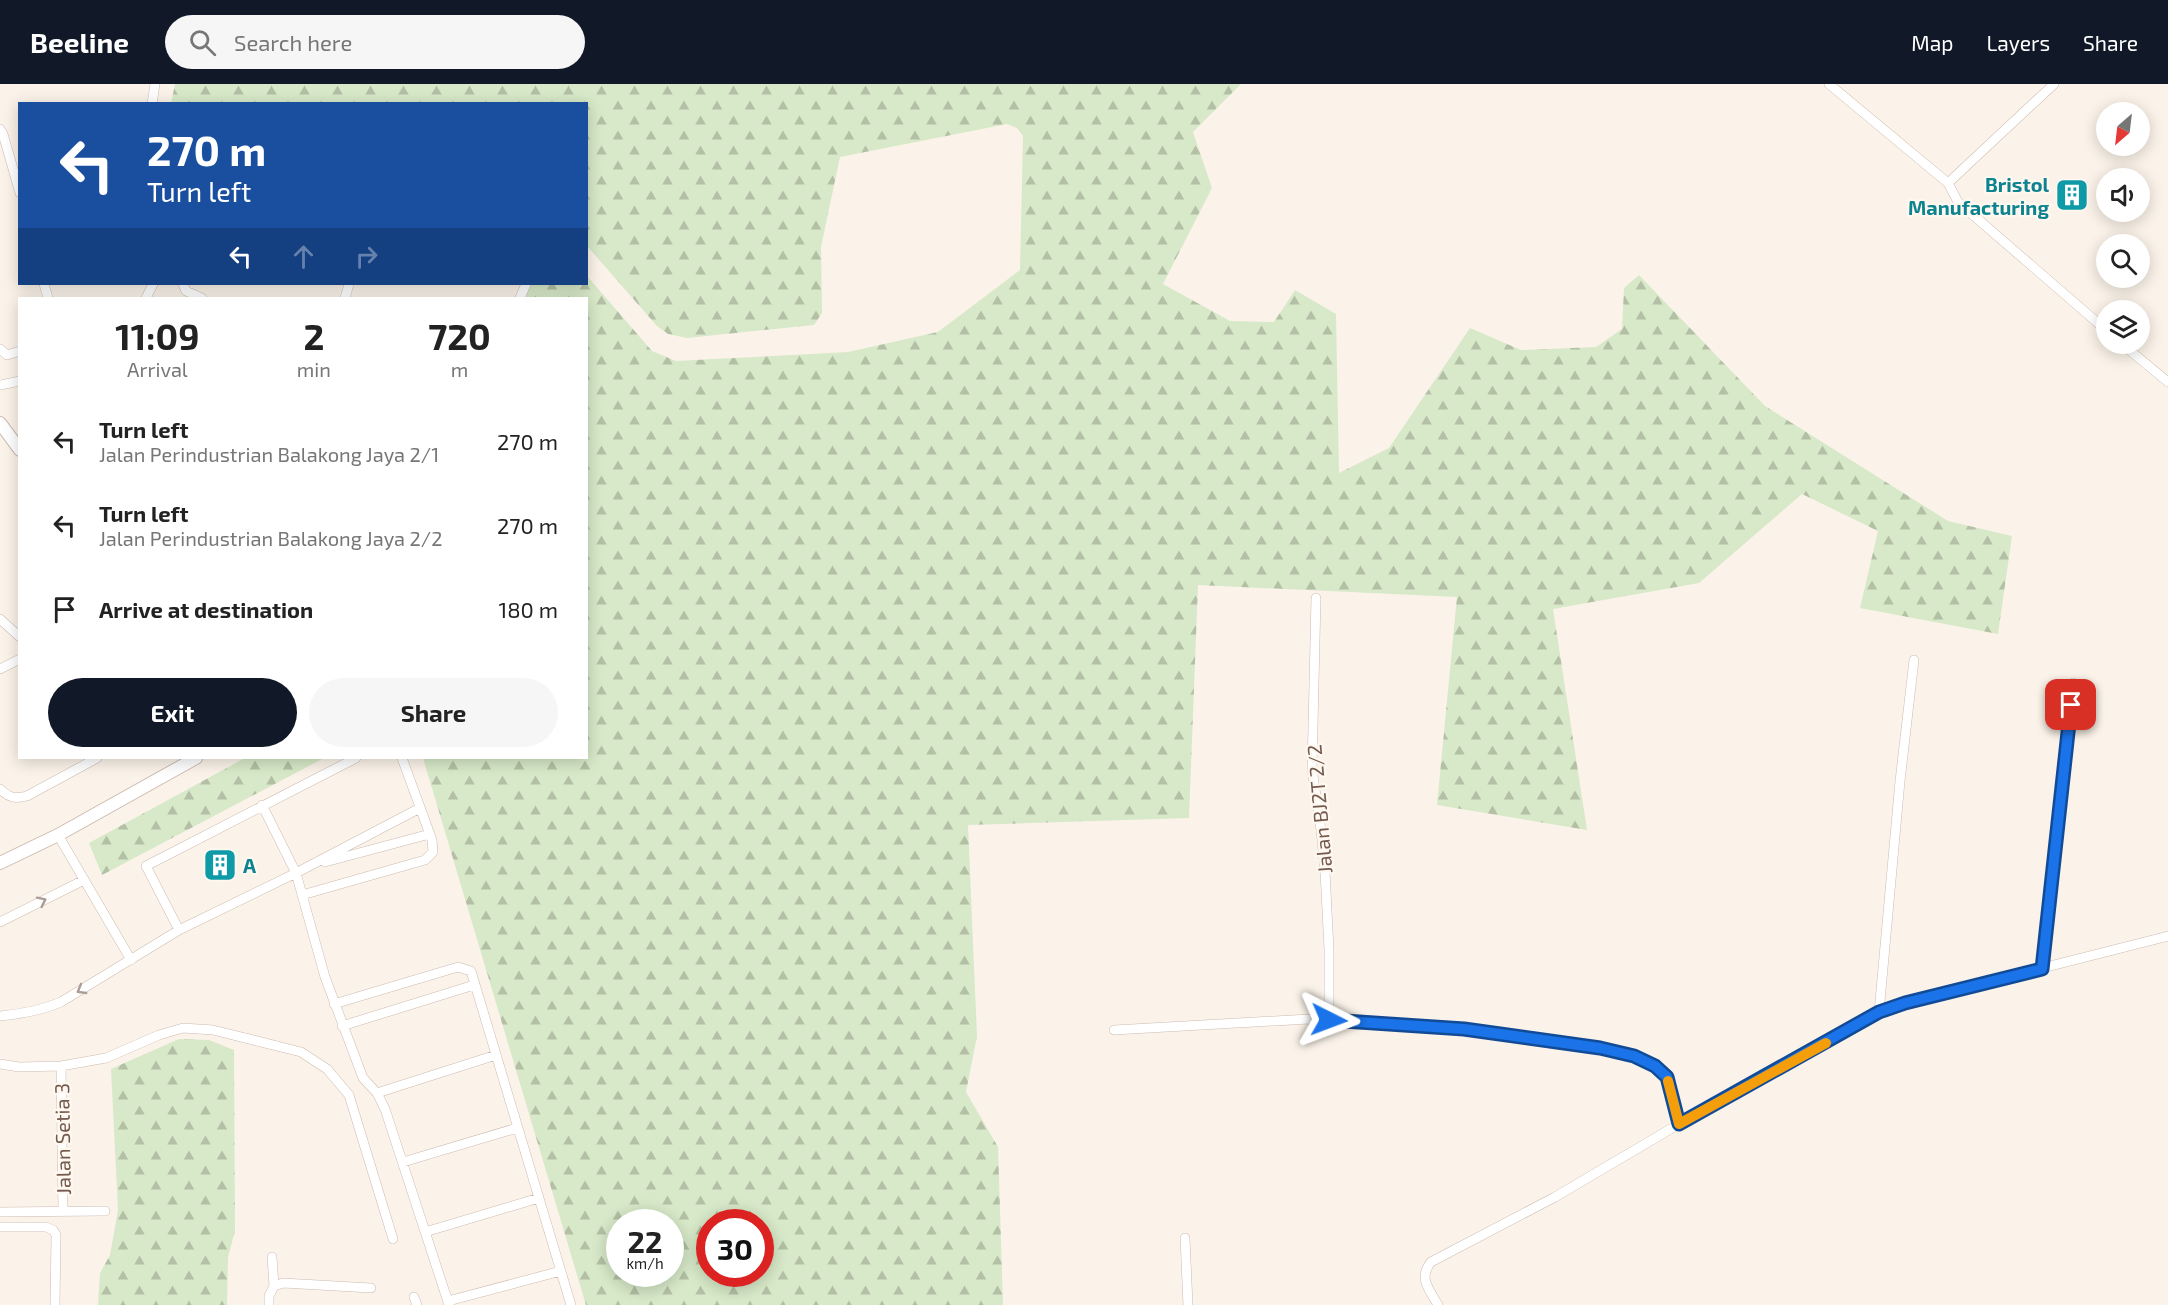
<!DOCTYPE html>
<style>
body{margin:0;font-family:"Exo 2",sans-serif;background:#f6f6f6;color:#222;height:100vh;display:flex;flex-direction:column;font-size:22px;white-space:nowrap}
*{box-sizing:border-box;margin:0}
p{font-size:20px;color:#767676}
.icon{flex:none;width:33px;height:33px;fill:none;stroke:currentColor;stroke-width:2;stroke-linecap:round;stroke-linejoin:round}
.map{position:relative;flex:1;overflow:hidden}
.drawer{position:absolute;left:18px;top:213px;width:570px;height:462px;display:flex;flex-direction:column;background:#fff;border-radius:0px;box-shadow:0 3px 15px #0003}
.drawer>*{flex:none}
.hud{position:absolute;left:18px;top:18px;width:570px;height:183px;border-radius:0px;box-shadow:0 3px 15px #0003;background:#1a4fa0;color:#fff;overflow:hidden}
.needle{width:39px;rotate:208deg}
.controls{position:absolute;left:2096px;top:18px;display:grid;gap:12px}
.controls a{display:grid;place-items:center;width:54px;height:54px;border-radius:50%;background:#fff;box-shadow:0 3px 15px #0003;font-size:30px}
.speed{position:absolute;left:606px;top:1125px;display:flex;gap:12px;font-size:30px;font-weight:700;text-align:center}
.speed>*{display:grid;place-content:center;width:78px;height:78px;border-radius:50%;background:#fff;box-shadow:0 3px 15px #0003;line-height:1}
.speed small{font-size:15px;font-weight:400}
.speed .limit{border:9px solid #d22;background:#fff;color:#111}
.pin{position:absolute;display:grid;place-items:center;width:51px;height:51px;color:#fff;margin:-26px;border-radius:12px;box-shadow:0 3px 9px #0006}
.me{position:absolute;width:66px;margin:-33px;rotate:93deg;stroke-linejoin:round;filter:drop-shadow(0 0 4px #0008)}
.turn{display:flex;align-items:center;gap:21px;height:126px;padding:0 30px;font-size:27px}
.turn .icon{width:78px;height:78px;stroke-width:2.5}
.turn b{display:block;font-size:42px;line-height:51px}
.lanes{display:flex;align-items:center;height:57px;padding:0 30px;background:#0003;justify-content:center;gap:30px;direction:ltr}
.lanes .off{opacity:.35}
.eta{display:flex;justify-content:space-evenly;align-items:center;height:102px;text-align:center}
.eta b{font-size:36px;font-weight:700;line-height:42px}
.action{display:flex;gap:12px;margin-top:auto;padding:12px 30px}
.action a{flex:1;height:69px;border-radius:36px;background:#111827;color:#fff;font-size:24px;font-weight:700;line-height:69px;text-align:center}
.action a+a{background:#f6f6f6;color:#222}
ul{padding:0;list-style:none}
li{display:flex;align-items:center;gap:18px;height:84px;padding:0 30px}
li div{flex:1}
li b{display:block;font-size:22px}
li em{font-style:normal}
header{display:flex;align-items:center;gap:36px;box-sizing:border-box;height:84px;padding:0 30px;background:#111827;color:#fff}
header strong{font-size:28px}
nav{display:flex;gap:33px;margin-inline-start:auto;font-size:21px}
.search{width:420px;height:54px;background:#f6f6f6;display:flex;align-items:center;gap:15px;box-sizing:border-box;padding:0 21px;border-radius:33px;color:#767676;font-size:22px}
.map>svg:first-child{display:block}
.forest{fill:url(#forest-firs);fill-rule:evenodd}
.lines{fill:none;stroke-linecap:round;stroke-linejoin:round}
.minor-casing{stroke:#cdbbb0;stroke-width:10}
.tertiary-casing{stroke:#cdbbb0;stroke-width:14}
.minor{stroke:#fff;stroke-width:9}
.tertiary{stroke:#fff;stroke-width:12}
.oneway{stroke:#ac9c95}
.route-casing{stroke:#114b97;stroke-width:15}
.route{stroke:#1a73e8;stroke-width:10}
.slow{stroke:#f59e0b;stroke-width:10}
.labels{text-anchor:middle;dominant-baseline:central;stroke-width:4.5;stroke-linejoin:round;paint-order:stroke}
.culture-label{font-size:20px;font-weight:bold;fill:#0d838f;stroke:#fef8f0;text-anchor:end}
.street-label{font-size:20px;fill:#755a4e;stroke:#fef8f0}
</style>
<header>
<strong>Beeline</strong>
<div class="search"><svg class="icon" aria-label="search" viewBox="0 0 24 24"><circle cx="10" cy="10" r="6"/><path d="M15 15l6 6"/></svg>Search here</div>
<nav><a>Map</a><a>Layers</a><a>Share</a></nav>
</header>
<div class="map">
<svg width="2168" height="1221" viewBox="0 0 2168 1221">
<defs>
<pattern id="forest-firs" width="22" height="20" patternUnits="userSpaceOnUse" patternTransform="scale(1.5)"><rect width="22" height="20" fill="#d7e9c8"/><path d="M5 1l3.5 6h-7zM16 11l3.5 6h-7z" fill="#b3c0a5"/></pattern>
</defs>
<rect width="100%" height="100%" fill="#fbf3e9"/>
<!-- forest -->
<path class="forest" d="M175 0H1241L1193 48 1212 104 1163 200 1230 237 1274 238 1295 206 1336 230 1339 389 1389 364 1470 244 1521 266 1596 263 1622 245 1624 204 1639 191 1765 322 1948 437 2012 452 1998 550 1860 524 1878 447 1802 410 1699 499 1553 525 1587 746 1437 721 1457 513 1198 501 1189 734 968 741 977 952 966 1008 998 1063 1003 1221H586L423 674H586V214H524L529 200H586L587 192 652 267 676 277 848 268 938 248 1020 186 1023 52 1017 44 1007 40 840 73 821 163 822 229 814 241 687 254 668 250 657 242 587 162 586 20H171ZM620 1138H670V1190H620ZM710 1138H760V1190H710Z
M245 674H324L102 791 89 759Z
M179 955 209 956 234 966 235 1147 228 1173 227 1221H98L100 1189 110 1171 118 1126 111 985Z"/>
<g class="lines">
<!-- minor casing -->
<g class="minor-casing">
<path id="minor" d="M1829 0 1948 99 1958 118 2106 246
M152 20 155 0
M0 45 3 50 20 109
M1948 99 2054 0
M44 200 48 214
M183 200 186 207 202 214
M146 214 153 200
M345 214 349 200
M520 214 526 200
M2122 260 2168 298
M0 265 7 271 20 267
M0 301 20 297
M1316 514 1312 685 1321 746 1325 787 1329 866V936
M0 535 20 553
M0 585 20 575
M0 705C9 714 15 715 27 712L97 674
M262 721 296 789 325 893 363 994 377 1009 385 1025 449 1221
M58 751 131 876
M325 778 430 750
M302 811 425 776 433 768 432 756 402 674
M0 838 84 796
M179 846 146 782 356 674
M2042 885 2073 599
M334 920 458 883 471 887 571 1221
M1879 928 1900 697 1914 576
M0 932C22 930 40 927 61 918L179 846 296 789 420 724
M342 942 474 901
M1114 946 1309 935 1464 945 1600 964 1634 972 1655 982 1667 993 1679 1040
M0 980 19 983 61 982 106 974 159 951 183 944 213 946 301 968 327 985 349 1011 393 1155
M61 982 63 1127
M377 1009 496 971
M403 1078 517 1044
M0 1128 105 1127
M0 1143H46L53 1146 56 1151 55 1221
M425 1148 539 1114
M1185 1154 1188 1221
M272 1173 274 1202
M274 1202 283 1199 371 1204
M414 1213 417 1221
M448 1217 561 1187
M269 1221V1212L274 1202
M1438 1221C1429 1205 1418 1194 1431 1178L1555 1113 1679 1040 1879 928 1905 919 2168 852"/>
</g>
<!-- tertiary casing -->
<g class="tertiary-casing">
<path id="tertiary" d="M0 339 20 366
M0 779 58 751 196 674"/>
</g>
<!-- minor -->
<use href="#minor" class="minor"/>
<!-- tertiary -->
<use href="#tertiary" class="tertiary"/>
</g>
<!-- one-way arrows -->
<defs><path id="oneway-chevron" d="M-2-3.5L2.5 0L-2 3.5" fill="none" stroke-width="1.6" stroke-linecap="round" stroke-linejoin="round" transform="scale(1.5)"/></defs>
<g class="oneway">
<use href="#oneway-chevron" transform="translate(42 817) rotate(-26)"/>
<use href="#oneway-chevron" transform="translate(81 906) rotate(150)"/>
</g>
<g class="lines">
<!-- route casing -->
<g class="route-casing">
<path id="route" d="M1329 936 1464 945 1600 964 1634 972 1655 982 1667 993 1679 1040 1879 928 1905 919 2042 885 2071 621"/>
</g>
<!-- route -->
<use href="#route" class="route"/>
<!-- slow -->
<path class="slow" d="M1668 997 1679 1040 1826 959"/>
</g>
<!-- icons -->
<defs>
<g id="building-square" transform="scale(1.725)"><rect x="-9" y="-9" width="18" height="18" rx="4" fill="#0f9aa8" stroke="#fef8f0"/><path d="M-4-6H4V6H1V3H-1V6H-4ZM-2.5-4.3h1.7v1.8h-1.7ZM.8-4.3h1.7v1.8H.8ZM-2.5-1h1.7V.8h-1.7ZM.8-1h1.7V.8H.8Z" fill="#fff"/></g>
</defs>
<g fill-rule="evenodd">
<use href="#building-square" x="2072" y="111"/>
<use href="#building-square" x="220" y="781"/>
</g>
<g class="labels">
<!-- culture labels -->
<g class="culture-label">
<text x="2049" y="100">Bristol<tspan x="2049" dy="23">Manufacturing</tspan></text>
<text x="243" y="781" text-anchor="start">A</text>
</g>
<!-- street labels -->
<g class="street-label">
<text transform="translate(1319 725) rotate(-95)">Jalan BJ2T 2/2</text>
<text transform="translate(62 1055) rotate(-91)">Jalan Setia 3</text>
</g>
</g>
</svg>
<div class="controls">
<a><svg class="needle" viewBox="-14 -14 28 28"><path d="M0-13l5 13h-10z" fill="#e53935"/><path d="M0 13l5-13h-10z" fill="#767676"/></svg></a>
<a><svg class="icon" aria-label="sound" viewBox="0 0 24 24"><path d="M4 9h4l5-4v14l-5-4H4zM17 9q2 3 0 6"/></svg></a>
<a><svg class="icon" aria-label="search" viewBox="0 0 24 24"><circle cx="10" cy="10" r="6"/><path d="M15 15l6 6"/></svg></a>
<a><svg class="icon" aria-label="layers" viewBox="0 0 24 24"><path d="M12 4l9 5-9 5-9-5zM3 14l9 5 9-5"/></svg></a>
</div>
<div class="speed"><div>22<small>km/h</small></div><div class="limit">30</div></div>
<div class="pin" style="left:2071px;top:621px;background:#d93025"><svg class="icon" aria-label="arrive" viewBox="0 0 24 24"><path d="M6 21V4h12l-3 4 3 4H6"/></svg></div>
<svg class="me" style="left:1329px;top:936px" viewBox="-20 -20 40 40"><path d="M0-17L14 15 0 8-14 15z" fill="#1a73e8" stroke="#fff" stroke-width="4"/></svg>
<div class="hud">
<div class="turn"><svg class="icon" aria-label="left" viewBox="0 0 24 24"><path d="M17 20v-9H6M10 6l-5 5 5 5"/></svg><div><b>270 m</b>Turn left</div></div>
<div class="lanes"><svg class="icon" aria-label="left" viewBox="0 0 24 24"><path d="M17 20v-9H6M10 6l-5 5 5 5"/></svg><svg class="icon off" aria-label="ahead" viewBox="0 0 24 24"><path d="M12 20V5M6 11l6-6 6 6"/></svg><svg class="icon off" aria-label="right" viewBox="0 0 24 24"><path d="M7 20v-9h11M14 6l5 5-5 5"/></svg></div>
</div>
<section class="drawer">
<div class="eta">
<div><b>11:09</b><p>Arrival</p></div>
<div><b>2</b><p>min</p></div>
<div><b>720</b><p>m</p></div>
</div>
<ul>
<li><svg class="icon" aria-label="left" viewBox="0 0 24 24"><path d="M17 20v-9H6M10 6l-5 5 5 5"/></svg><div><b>Turn left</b><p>Jalan Perindustrian Balakong Jaya 2/1</p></div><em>270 m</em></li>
<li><svg class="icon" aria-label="left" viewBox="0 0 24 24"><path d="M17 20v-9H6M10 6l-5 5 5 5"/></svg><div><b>Turn left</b><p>Jalan Perindustrian Balakong Jaya 2/2</p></div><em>270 m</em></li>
<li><svg class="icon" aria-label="arrive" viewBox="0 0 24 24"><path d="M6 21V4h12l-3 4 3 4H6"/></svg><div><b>Arrive at destination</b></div><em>180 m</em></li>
</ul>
<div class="action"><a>Exit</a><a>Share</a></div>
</section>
</div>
